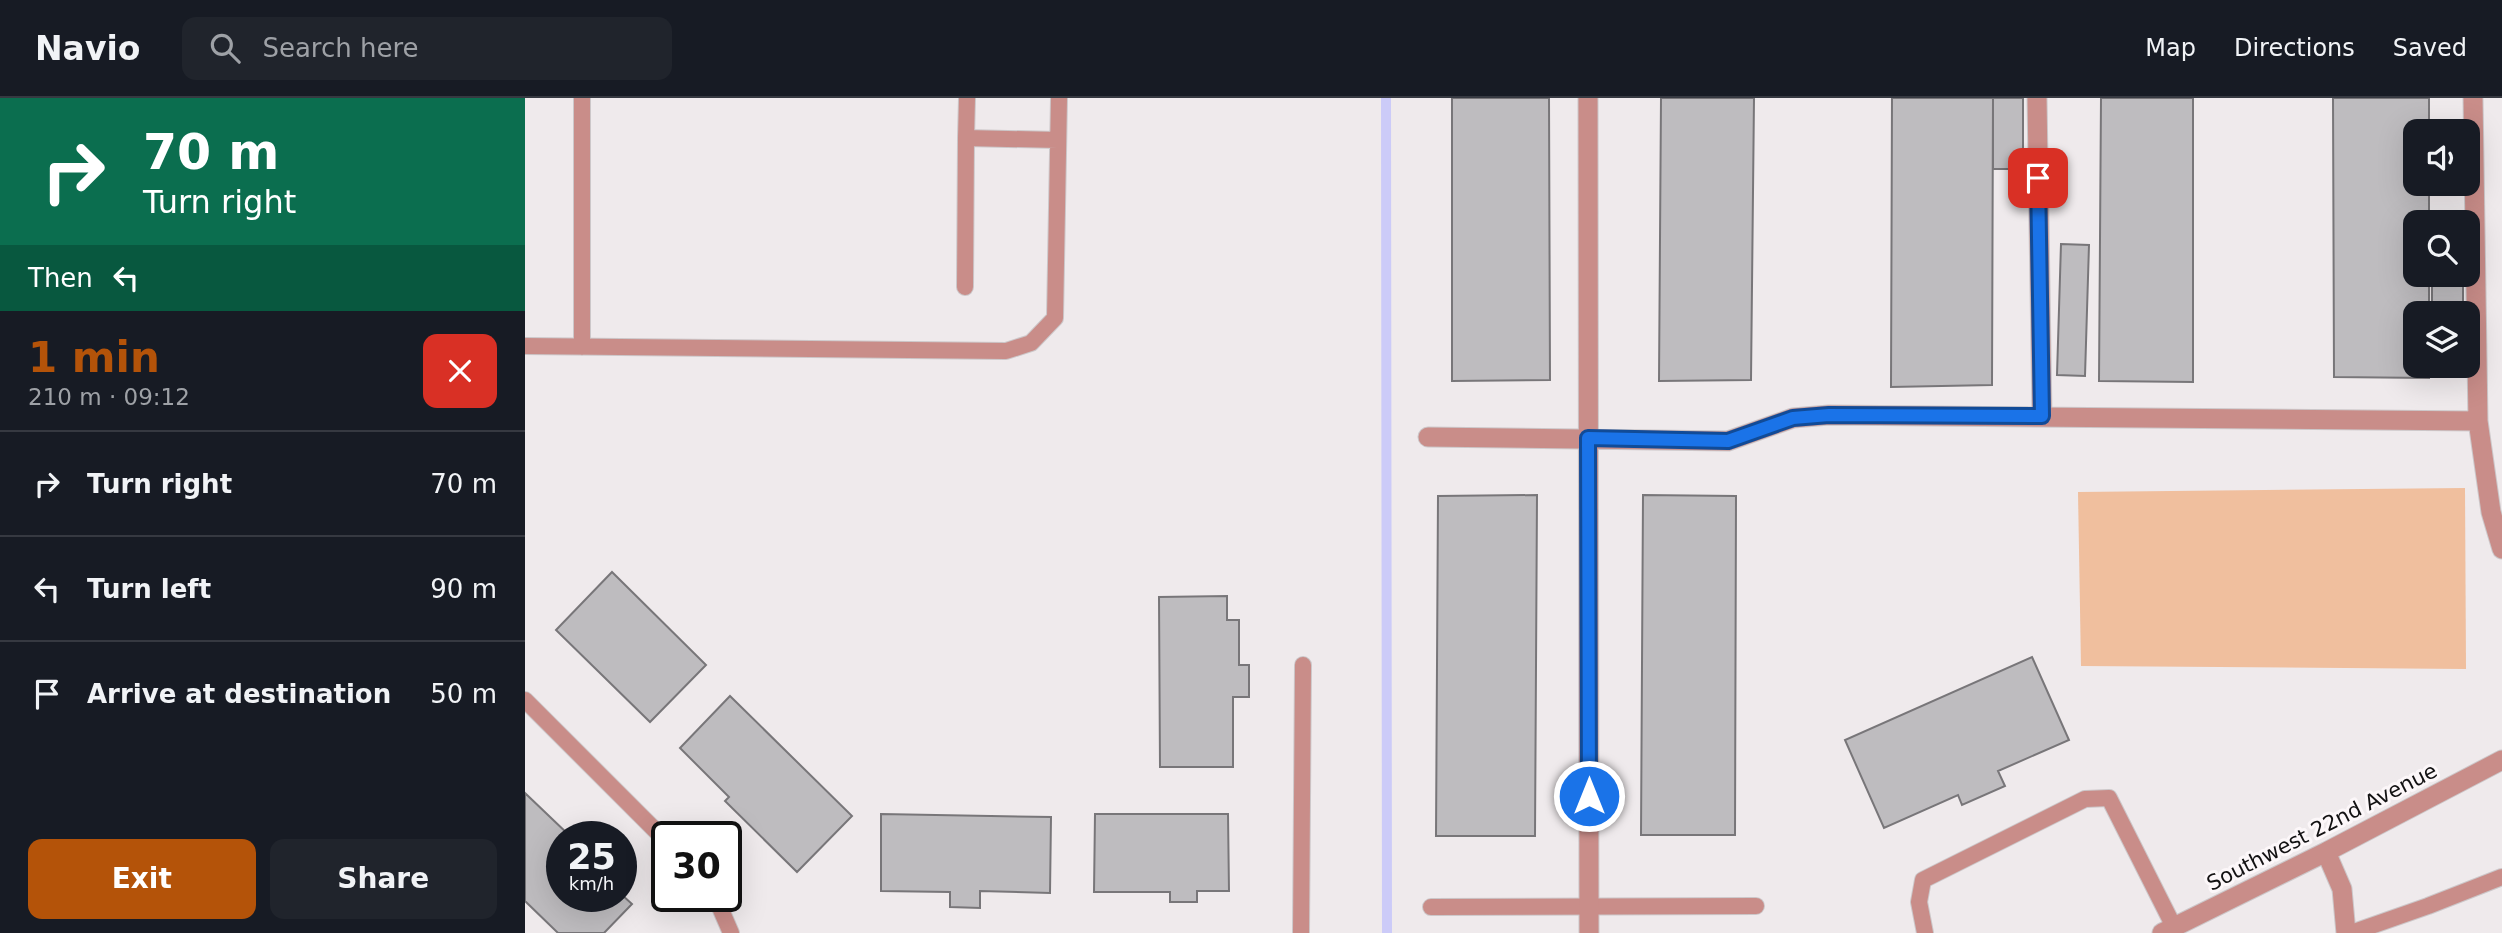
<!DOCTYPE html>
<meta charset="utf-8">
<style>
body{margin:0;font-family:"DejaVu Sans",sans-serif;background:#20242c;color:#f1f3f6;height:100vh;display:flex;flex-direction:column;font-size:26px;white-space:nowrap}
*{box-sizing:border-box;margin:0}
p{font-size:23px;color:#9ea1a6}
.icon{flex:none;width:38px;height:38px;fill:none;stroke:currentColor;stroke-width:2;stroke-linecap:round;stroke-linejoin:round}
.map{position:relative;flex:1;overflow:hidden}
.panel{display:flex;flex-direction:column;background:#171b24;width:525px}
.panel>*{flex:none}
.top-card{background:#0b6e4f;color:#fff;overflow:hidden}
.fabs{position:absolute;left:1878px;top:21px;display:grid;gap:14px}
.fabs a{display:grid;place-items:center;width:77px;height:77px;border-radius:14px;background:#171b24;box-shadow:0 7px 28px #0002;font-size:35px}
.speed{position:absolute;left:21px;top:723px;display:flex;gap:14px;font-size:35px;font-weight:700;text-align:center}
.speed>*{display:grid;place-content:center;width:91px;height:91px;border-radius:50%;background:#171b24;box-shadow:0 7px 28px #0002;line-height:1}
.speed small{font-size:18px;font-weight:400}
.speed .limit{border:4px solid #111;border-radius:10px;background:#fff;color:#111}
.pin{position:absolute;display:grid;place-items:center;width:60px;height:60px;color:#fff;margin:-30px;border-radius:14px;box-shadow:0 4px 10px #0006}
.me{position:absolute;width:77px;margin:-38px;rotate:0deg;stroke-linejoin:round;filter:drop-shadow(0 0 5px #0008)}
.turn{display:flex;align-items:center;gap:24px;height:147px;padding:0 28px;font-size:32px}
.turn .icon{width:91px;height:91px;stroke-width:2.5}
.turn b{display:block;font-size:49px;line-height:60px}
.then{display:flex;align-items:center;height:66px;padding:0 28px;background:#0003;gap:14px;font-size:26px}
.round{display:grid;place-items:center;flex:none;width:74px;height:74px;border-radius:14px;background:#20242c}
.summary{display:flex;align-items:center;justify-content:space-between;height:119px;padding:0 28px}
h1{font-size:42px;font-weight:800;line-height:52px;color:#b45309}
.primary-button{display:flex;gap:14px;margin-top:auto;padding:14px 28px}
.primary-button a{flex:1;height:80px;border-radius:14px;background:#b45309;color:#fff;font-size:28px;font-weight:800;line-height:80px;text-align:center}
.primary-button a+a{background:#20242c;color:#f1f3f6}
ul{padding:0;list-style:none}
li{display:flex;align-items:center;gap:21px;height:105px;padding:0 28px;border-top:2px solid #363941}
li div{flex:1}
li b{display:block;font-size:26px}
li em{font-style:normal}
header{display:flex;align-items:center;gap:42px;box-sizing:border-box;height:98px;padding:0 35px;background:#171b24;border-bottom:2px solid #363941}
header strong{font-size:33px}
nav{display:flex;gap:38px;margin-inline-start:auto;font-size:24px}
.search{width:490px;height:63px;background:#20242c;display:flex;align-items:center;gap:18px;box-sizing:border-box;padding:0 24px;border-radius:14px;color:#9ea1a6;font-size:26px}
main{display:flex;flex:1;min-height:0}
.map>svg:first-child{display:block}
.green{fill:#f0bf9e}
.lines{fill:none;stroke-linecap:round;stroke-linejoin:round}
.stream{stroke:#cccbf8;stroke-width:10}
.building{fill:#bebcbf;stroke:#787679;stroke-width:2}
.service-casing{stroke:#ccc7c9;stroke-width:18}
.minor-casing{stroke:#ccc7c9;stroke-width:21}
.service{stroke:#c98d89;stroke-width:16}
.minor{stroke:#c98d89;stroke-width:19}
.route-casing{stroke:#114b97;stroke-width:18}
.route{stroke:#1a73e8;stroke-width:12}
.labels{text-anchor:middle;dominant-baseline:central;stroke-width:6;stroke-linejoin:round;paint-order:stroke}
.street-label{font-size:21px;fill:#121112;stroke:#fcf7f9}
</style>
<header>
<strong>Navio</strong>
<div class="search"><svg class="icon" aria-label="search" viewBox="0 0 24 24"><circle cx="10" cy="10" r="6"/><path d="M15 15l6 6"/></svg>Search here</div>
<nav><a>Map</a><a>Directions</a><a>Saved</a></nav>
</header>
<main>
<section class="panel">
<div class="top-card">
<div class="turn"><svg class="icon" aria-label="right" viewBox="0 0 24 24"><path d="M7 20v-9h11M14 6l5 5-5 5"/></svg><div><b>70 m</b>Turn right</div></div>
<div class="then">Then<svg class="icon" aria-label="left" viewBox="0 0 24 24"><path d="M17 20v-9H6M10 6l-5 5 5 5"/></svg></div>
</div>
<div class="summary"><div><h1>1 min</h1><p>210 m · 09:12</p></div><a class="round" style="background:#d93025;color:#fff"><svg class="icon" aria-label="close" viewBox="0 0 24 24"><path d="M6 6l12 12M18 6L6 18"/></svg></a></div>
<ul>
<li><svg class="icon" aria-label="right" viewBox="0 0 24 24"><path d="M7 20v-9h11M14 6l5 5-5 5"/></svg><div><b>Turn right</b></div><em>70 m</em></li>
<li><svg class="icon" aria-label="left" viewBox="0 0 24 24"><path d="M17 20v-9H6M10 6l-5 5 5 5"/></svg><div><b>Turn left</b></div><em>90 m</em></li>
<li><svg class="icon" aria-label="arrive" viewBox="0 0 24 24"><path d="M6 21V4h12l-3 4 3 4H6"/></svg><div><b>Arrive at destination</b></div><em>50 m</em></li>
</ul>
<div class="primary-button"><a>Exit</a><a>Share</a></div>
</section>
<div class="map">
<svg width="1977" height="835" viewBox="0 0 1977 835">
<rect width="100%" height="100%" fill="#efeaec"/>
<!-- green -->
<path class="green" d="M1940 390 1941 571 1556 568 1553 394Z"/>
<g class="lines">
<!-- stream -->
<path class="stream" d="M861 0 862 835"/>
</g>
<!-- building -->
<path class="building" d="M927 0H1024L1025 282 927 283Z
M1136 0H1229L1226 282 1134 283Z
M1367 0H1468L1467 287 1366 289Z
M1468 0H1498V71H1468Z
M1576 0H1668V284L1574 283Z
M1808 0H1904V33H1890V86H1904V124H1890V177H1904V215H1890V268H1904V280L1809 279Z
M1536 146 1564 147 1560 278 1532 277Z
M1907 177H1938V215H1907Z
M1907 268H1938V278H1907Z
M1012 397 1010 738H911L913 398Z
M1118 397 1211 398 1210 737H1116Z
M87 474 181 567 125 624 31 532Z
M702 498V522H714V567H724V599H708V669H635L634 499Z
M1507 559 1544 642 1473 673 1480 688 1437 707 1433 697 1359 730 1320 642Z
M205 598 327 718 272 774 200 703 204 699 155 650Z
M0 695 45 738H37V798L96 796 107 806 79 835H33L0 803Z
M356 716 526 719 525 795 455 793V810L425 809V794L356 793Z
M570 716H703L704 793H672V804H645V794H569Z"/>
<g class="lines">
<!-- service casing -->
<g class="service-casing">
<path id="service" d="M57 0V249
M442 0 441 40 533 42
M440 189 441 40
M0 248 481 253 506 245 530 220 534 0
M0 602 142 744
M190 798 206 835
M906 809 1231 808
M776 835 778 567
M1400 835 1394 804 1398 782 1560 701 1584 700 1649 829
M1826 835 1903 808 1977 779"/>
</g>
<!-- minor casing -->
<g class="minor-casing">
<path id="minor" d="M1063 0 1064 835
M1512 0 1517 318
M1948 0 1953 323 1966 414 1977 451
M903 339 1203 343 1268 320 1304 317 1953 323
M1801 754 1817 791 1821 835
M1637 835 1801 754 1977 662"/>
</g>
<!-- service -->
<use href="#service" class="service"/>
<!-- minor -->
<use href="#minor" class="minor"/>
</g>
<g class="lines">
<!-- route casing -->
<g class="route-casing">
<path id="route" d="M1064 698 1063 340 1203 343 1268 320 1304 317 1517 318 1513 80"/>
</g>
<!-- route -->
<use href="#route" class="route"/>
</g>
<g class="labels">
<!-- street labels -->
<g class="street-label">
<text transform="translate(1797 729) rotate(-27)">Southwest 22nd Avenue</text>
</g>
</g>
</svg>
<div class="fabs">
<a><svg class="icon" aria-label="sound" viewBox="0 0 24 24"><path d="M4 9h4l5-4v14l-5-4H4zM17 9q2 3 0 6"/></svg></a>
<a><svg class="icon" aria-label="search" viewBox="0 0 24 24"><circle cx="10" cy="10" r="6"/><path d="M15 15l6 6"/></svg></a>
<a><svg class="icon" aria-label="layers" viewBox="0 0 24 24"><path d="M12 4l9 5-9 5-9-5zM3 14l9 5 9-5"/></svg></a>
</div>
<div class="speed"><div>25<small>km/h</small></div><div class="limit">30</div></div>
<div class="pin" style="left:1513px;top:80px;background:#d93025"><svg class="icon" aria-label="arrive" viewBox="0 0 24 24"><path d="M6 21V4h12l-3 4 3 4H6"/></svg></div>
<svg class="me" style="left:1064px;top:698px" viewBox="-20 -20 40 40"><circle r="17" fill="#1a73e8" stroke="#fff" stroke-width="3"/><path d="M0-11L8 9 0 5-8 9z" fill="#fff"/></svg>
</div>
</main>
